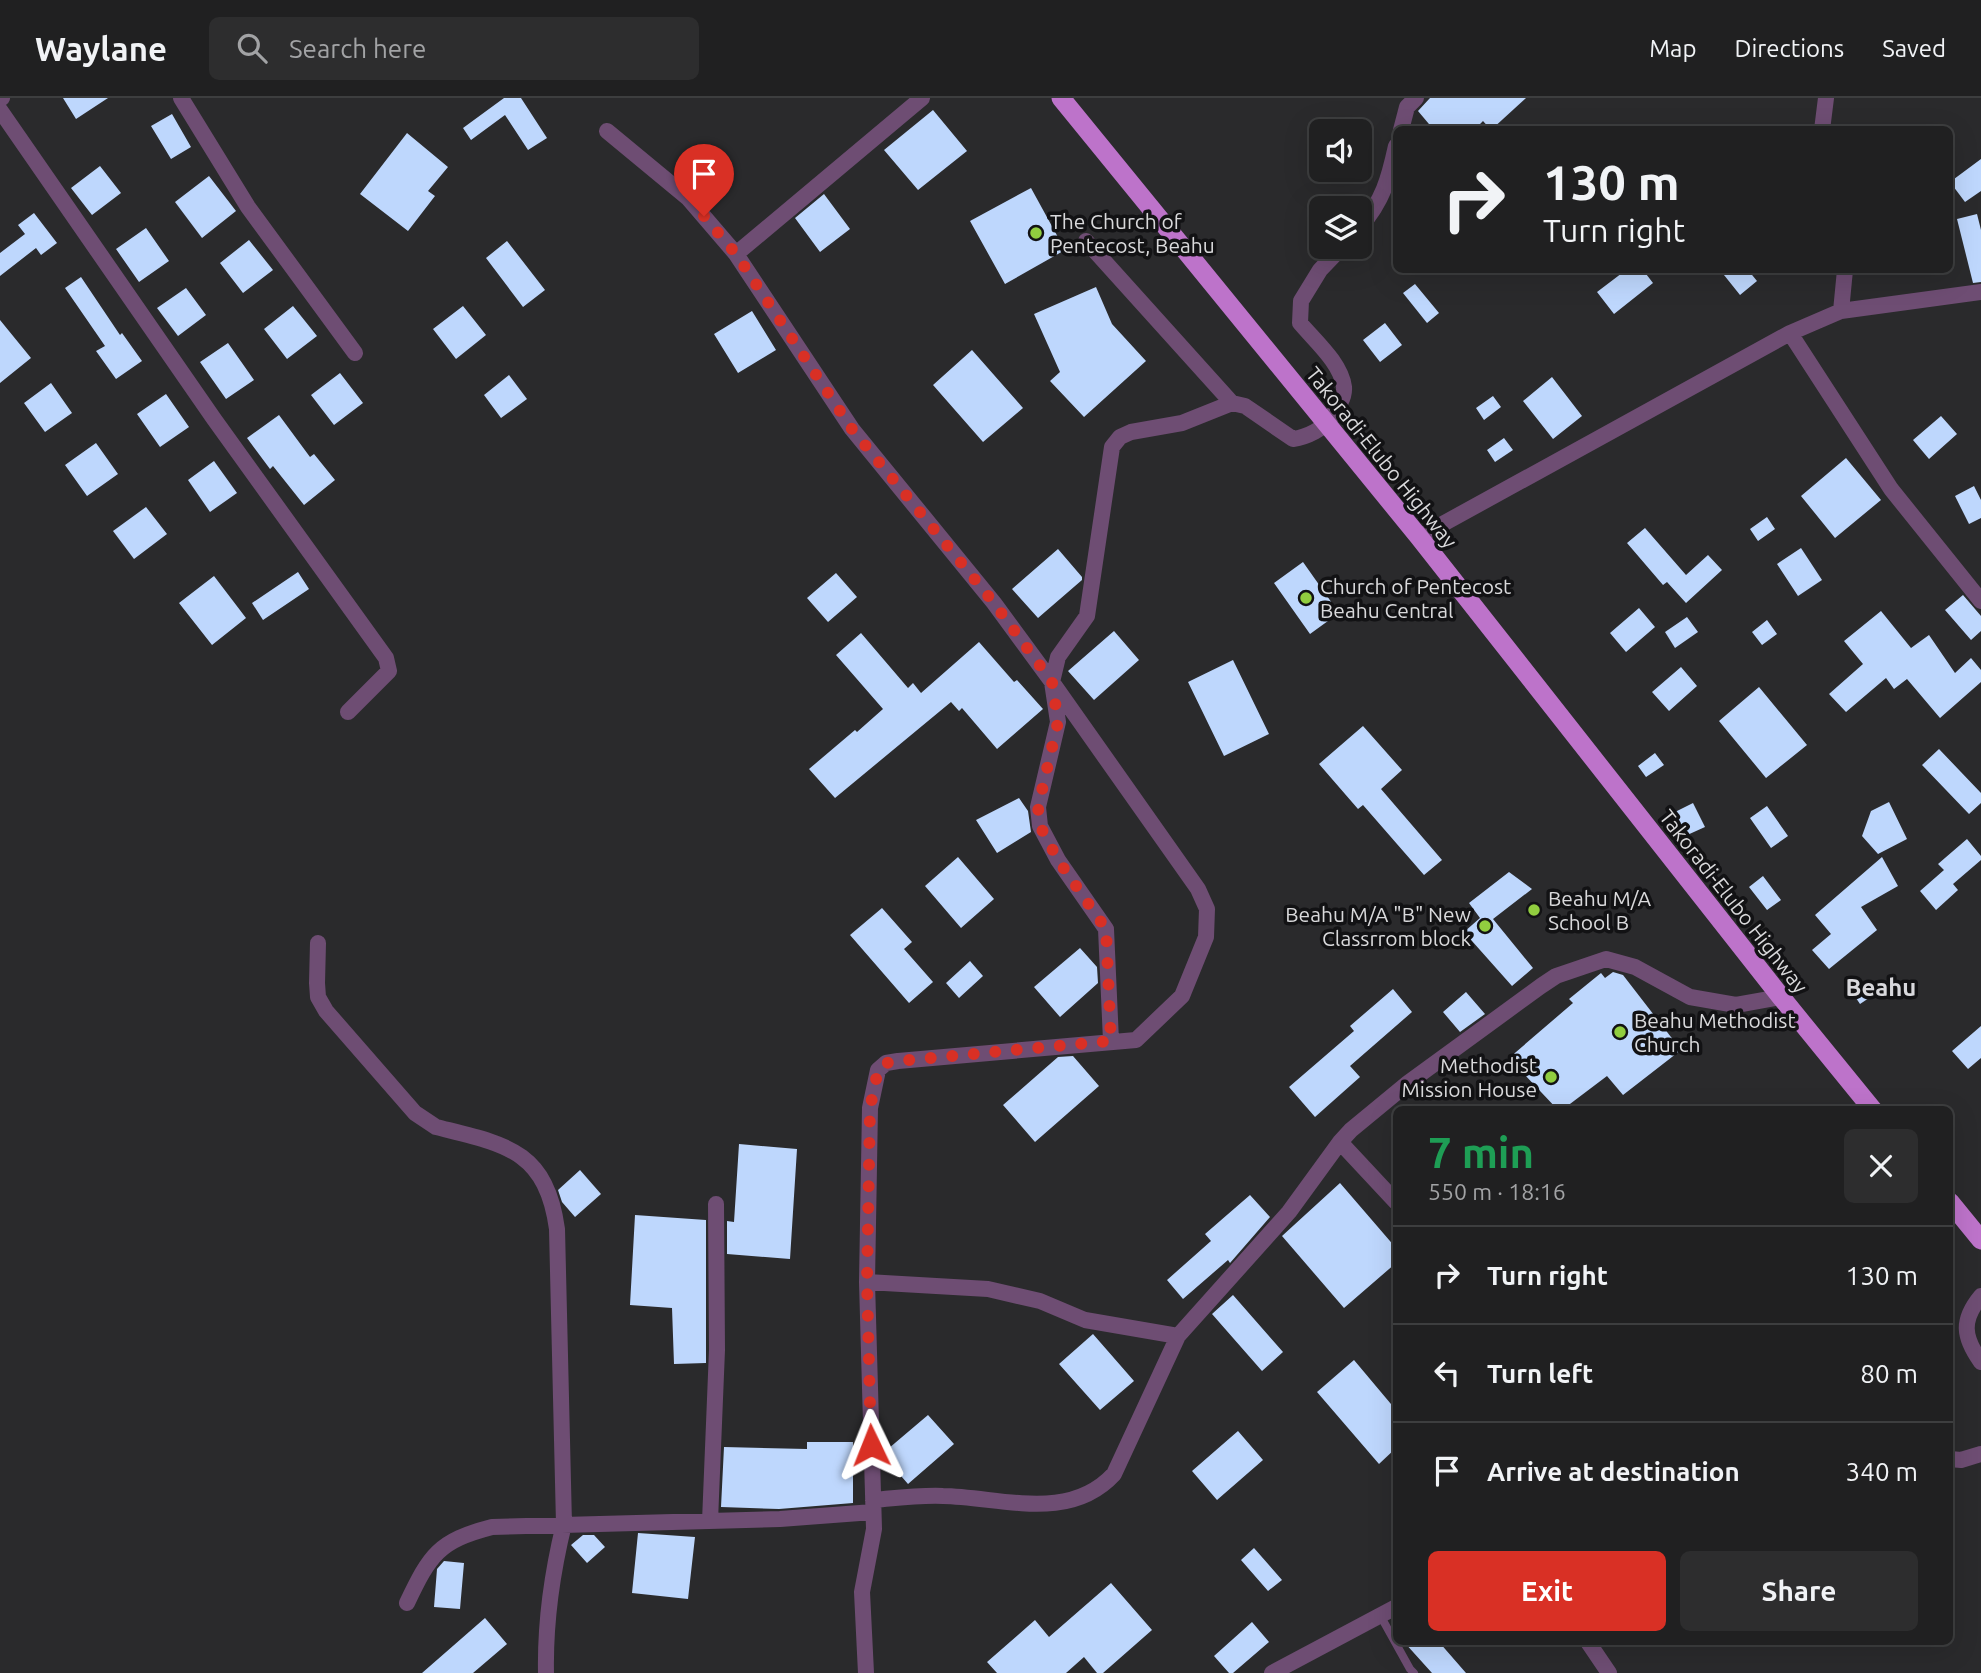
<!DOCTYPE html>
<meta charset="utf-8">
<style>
body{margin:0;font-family:Ubuntu,sans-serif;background:#2d2d2e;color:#f1f3f6;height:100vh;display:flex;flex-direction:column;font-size:26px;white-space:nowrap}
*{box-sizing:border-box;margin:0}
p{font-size:23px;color:#a2a3a5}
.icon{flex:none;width:38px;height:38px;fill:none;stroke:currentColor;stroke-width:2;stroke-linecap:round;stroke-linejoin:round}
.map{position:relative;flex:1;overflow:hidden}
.sheet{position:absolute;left:1393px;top:1008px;width:560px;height:539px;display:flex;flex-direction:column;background:#202021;border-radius:10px;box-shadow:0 7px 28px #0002,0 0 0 2px #3d3e3f}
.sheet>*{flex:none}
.hud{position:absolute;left:1393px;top:28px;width:560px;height:147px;border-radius:10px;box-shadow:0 7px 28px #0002,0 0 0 2px #3d3e3f;background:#202021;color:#f1f3f6;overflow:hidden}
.buttons{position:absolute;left:1309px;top:21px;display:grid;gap:14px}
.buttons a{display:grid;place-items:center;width:63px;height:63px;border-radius:10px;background:#202021;box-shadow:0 7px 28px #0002,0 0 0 2px #3d3e3f;font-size:35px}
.pin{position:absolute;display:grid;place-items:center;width:60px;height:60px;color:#fff;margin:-72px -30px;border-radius:50% 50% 50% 0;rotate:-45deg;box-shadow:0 0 7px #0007}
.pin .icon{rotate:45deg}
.me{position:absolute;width:77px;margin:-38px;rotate:358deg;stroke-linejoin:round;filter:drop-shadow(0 0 5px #0008)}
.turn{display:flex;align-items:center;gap:24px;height:147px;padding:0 35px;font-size:32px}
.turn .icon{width:91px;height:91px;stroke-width:2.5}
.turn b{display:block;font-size:49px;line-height:60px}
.round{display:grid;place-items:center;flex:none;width:74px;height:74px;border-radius:10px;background:#2d2d2e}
.headline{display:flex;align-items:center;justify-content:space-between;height:119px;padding:0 35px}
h1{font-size:42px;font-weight:600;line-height:52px;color:#1e9e55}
.button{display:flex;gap:14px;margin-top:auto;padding:14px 35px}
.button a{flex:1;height:80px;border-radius:10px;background:#d93025;color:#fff;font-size:28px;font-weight:600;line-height:80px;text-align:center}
.button a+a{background:#2d2d2e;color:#f1f3f6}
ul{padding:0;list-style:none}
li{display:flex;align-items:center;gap:21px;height:98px;padding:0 35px;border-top:2px solid #3d3e3f}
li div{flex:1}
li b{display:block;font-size:26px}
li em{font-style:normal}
header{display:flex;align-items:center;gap:42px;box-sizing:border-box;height:98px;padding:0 35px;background:#202021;border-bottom:2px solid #3d3e3f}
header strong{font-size:33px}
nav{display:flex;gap:38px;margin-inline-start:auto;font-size:24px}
.search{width:490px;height:63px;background:#2d2d2e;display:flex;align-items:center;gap:18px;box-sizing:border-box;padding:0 24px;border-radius:10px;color:#a2a3a5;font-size:26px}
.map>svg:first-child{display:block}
.building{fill:#bed7fd}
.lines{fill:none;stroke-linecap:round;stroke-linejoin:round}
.service{stroke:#6e4d73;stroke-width:8}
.minor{stroke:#6e4d73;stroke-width:16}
.trunk{stroke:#bd73ca;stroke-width:19}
.route{stroke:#d93025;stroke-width:12;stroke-dasharray:0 21.6}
.poi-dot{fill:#91cd3f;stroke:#121214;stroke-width:2.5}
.labels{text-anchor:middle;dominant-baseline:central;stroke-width:7;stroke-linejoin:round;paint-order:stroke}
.poi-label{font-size:21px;fill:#d9d9db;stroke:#121214;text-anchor:start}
.street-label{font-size:21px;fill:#d9d9db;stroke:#121214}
.quarter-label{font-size:24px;font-weight:bold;fill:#d8d8dc;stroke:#121214}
</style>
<header>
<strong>Waylane</strong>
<div class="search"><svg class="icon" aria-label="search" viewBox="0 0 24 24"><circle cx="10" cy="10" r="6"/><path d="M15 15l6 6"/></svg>Search here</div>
<nav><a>Map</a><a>Directions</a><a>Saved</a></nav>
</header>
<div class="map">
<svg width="1981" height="1575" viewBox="0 0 1981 1575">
<rect width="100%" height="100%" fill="#2a2a2c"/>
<!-- building -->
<path class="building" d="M63 0H108L76 21Z
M504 0H521L547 40 528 52 505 17 471 42 463 30Z
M1430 0H1526L1491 32 1483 23 1474 32H1434L1418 13Z
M933 12 967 53 918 92 884 52Z
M172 16 191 49 171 61 151 28Z
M407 35 448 69 428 93 435 98 408 133 360 96Z
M1981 61V93L1965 104 1950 84Z
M100 68 121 95 92 117 71 90Z
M209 78 236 113 202 140 175 104Z
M1031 90 1065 152 1005 186 970 123Z
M824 96 850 131 820 154 795 120Z
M34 115 57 145 41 157 36 150 0 178V155L25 136 18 127Z
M1977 116 1981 132V184L1973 185 1957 121Z
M146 130 169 163 139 184 116 151Z
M249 142 273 172 243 195 220 165Z
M507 143 545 192 523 209 486 160Z
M1626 172H1643L1653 185 1614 216 1597 194Z
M1720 172H1748L1757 183 1740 197Z
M81 179 120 237 122 235 142 263 116 281 96 253 105 248 65 190Z
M1415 186 1439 215 1427 225 1403 195Z
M1096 189 1112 226 1146 263 1084 319 1050 283 1060 274 1034 216Z
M186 190 206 217 178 238 157 210Z
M293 208 317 238 287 261 264 231Z
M463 208 486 237 456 261 433 231Z
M752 213 776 252 738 275 714 236Z
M0 222 31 260 0 285Z
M1385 225 1402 247 1380 264 1363 242Z
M228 245 254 282 226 301 200 264Z
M972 252 1023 310 983 344 933 287Z
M340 275 363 305 334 327 311 297Z
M509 277 527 301 501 320 484 297Z
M1552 279 1582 318 1553 341 1523 303Z
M51 285 72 315 45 334 24 305Z
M166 296 189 329 160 349 137 316Z
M1493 298 1501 309 1484 322 1476 310Z
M279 317 310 359 314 356 335 382 304 407 273 368 270 371 247 340Z
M1941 318 1957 336 1929 361 1913 342Z
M1504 340 1513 352 1495 364 1487 352Z
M96 345 118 376 87 398 65 367Z
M1846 360 1881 402 1835 440 1801 398Z
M214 363 237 395 210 414 188 382Z
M1974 388 1981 402V420L1969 426 1955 398Z
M146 409 167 436 134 461 113 433Z
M1767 419 1775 431 1758 443 1750 431Z
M1645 430 1686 477 1708 457 1722 472 1686 505 1667 484 1663 487 1627 445Z
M1801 450 1822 482 1798 498 1777 466Z
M1058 451 1082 479V482L1038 520 1012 491Z
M1303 464 1339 515 1310 536 1274 485Z
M298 474 309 491 263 522 252 505Z
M836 475 857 499 828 524 807 500Z
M214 478 246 520 212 547 179 505Z
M1963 497 1981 518V533L1971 542 1945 512Z
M1639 510 1655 529 1626 554 1610 535Z
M1881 513 1911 550 1929 537 1955 575 1971 560 1981 572V584L1940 620 1907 581 1894 591 1886 580 1846 614 1829 596 1863 566 1844 543Z
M1687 519 1698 534 1675 550 1665 534Z
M1767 522 1777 536 1762 547 1752 534Z
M1114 533 1139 562 1094 602 1068 573Z
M861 535 908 590 913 585 921 595 979 544 1014 584 1017 582 1043 611 997 651 962 610 959 613 951 604 835 700 809 671 855 632 857 634 883 611 836 557Z
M1233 562 1269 636 1224 658 1188 584Z
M1681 569 1697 588 1669 613 1652 594Z
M1759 589 1807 647 1766 680 1719 623Z
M1363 628 1402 672 1381 691 1442 762 1424 777 1363 707 1358 711 1319 666Z
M1939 651 1981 695V705L1969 716 1922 667Z
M1655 655 1664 667 1646 679 1638 668Z
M1019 700 1028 713 1031 734 997 755 976 722Z
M1889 704 1907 741 1878 756 1862 738 1871 713Z
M1693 705 1705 729 1685 738 1673 715Z
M1767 708 1788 738 1771 750 1750 720Z
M1967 741 1981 758V762L1953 786 1958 792 1936 812 1920 793 1944 772 1938 766Z
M958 759 994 801 961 830 925 788Z
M1882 759 1898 788 1861 809 1877 832 1829 871 1812 852 1831 836 1815 817Z
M1509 774 1532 791 1493 821 1533 870 1512 888 1464 834 1480 820 1469 805Z
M1763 778 1781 802 1767 812 1749 789Z
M882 810 912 844 904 851 933 884 909 905 850 837Z
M1080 850 1097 869 1098 885 1060 919 1034 889Z
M970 863 983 878 959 900 946 885Z
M1613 874 1623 877 1681 952 1623 997 1607 978 1562 1012H1558L1509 960 1573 905 1569 901 1601 875 1605 880Z
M1870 882 1878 894 1860 906 1852 894Z
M1393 891 1412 914 1350 968 1360 979 1315 1019 1289 989 1354 933 1350 928Z
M1466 894 1485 916 1460 934 1443 914Z
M1981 928V960L1968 971 1952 953Z
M1073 958 1099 988 1035 1044 1003 1007 1058 959Z
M739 1046 797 1051 790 1161 727 1156V1123L734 1124Z
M580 1072 601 1096 575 1119 562 1104 558 1092Z
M1340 1085 1396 1150V1165L1344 1210 1282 1138Z
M1250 1097 1270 1119 1230 1165 1228 1162 1183 1201 1167 1182 1211 1143 1205 1136Z
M635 1117 706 1122V1265L674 1266 672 1210 630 1207Z
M1233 1197 1283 1254 1262 1273 1212 1216Z
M1093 1236 1134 1283 1100 1312 1059 1266Z
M1354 1262 1396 1312V1350L1379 1366 1317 1294Z
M928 1317 954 1346 908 1386 882 1356Z
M1238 1333 1263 1362 1217 1402 1192 1373Z
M807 1344H853V1405L779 1411 721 1409 724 1349 807 1351Z
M638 1435 695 1439 688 1501 632 1495Z
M583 1437H594L605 1449 587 1465 571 1447Z
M1254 1450 1282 1482 1268 1493 1241 1462Z
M444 1463 464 1465 460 1511 434 1509 437 1471Z
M1111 1485 1152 1532 1103 1575H1097L1084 1559 1066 1575H997L987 1564 1035 1522 1049 1539Z
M485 1520 507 1546 473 1575H422Z
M1252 1524 1269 1544 1233 1575H1229L1214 1558Z
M1404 1544H1439L1466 1575H1432Z"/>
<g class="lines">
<!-- service -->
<path class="service" d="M1380 1517 1410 1571 1414 1575"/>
<!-- minor -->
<path class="minor" d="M181 0 248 109 355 255
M0 1 2 0
M0 12 214 321 386 560 389 573 348 614
M1401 32 1407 9 1416 0
M1822 32 1826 0
M607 33 688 100 736 156 852 331 994 505 1052 584 1198 791 1207 811 1206 839 1182 898 1136 942 898 963 886 965 878 972 870 1010 867 1184 874 1431 862 1494 866 1575
M1360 129C1383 103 1389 80 1396 48
M1086 143 1232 305
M736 156 922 0
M1841 213 1845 172
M1790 235 1841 213 1981 194
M1419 439 1790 235 1891 391 1981 503
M318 845 317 885 318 899 326 913 415 1015 436 1029C504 1046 546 1051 557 1131L564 1426C552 1475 545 1524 546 1575
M1111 943 1106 831 1058 762 1040 728 1038 709 1058 624 1052 584 1058 559 1087 518 1112 349 1120 339 1131 334 1182 325 1232 305 1245 308 1293 341C1307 339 1324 331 1331 319 1337 311 1345 300 1344 289 1341 265 1315 243 1300 225L1301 203 1320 172 1342 149
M1340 1044 1396 1104
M867 1184 988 1191 1040 1203 1085 1222 1178 1238
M1981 1198C1961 1222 1963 1239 1981 1264
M1950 1361 1961 1362 1981 1356
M873 1402C896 1400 920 1397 943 1398 1001 1399 1069 1425 1114 1376L1178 1238 1289 1114 1340 1044 1351 1032 1408 985 1541 888 1556 878 1606 861 1635 869 1690 899 1736 907 1781 899
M710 1423 717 1252 716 1106
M407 1505C430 1457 438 1443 492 1429L780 1421 873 1414
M1588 1544 1609 1575
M1272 1575 1396 1509"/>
<!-- trunk -->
<path class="trunk" d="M1061 0 1419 439 1781 899 1873 1012
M1950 1104 1981 1142"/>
</g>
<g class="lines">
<!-- route -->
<path class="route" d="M704 118 736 156 852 331 994 505 1052 584 1058 624 1038 709 1040 728 1058 762 1106 831 1111 943 898 963 886 965 878 972 870 1010 867 1184 871 1347"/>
</g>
<!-- markers -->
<g class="poi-dot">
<circle cx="1036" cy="135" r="7"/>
<circle cx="1306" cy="500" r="7"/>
<circle cx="1534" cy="812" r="7"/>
<circle cx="1485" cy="828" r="7"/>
<circle cx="1620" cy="934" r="7"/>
<circle cx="1551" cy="979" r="7"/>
</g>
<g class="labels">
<!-- poi labels -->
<g class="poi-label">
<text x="1050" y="123">The Church of<tspan x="1050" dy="24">Pentecost, Beahu</tspan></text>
<text x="1320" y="488">Church of Pentecost<tspan x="1320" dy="24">Beahu Central</tspan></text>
<text x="1548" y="800">Beahu M/A<tspan x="1548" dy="24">School B</tspan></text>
<text x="1471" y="816" text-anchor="end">Beahu M/A "B" New<tspan x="1471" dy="24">Classrrom block</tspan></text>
<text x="1634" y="922">Beahu Methodist<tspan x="1634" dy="24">Church</tspan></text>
<text x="1537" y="967" text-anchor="end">Methodist<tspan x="1537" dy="24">Mission House</tspan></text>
</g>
<!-- street labels -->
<g class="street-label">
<text transform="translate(1382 359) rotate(51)">Takoradi-Elubo Highway</text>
<text transform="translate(1734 803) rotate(52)">Takoradi-Elubo Highway</text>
</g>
<!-- quarter labels -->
<g class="quarter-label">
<text x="1881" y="889">Beahu</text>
</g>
</g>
</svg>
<div class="buttons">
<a><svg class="icon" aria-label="sound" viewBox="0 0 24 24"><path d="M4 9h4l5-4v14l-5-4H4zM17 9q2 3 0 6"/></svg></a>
<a><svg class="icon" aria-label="layers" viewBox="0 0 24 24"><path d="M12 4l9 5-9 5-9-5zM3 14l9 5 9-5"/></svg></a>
</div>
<div class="pin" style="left:704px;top:118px;background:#d93025"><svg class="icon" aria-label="arrive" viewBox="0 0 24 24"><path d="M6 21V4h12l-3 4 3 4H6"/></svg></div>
<svg class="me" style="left:871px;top:1347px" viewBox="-20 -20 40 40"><path d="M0-17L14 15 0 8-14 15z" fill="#d93025" stroke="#fff" stroke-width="4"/></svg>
<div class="hud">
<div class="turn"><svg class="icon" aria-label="right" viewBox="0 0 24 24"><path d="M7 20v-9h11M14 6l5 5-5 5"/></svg><div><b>130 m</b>Turn right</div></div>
</div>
<section class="sheet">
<div class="headline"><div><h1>7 min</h1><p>550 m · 18:16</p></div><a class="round"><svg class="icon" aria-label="close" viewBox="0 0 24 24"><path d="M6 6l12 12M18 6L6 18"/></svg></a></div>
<ul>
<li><svg class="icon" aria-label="right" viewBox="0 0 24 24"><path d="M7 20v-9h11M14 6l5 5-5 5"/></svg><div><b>Turn right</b></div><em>130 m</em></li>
<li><svg class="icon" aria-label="left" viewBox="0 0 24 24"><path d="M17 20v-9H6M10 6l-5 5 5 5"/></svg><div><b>Turn left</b></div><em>80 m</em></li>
<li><svg class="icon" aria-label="arrive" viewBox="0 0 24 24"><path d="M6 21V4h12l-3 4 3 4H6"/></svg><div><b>Arrive at destination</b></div><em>340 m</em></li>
</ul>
<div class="button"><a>Exit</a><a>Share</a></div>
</section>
</div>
